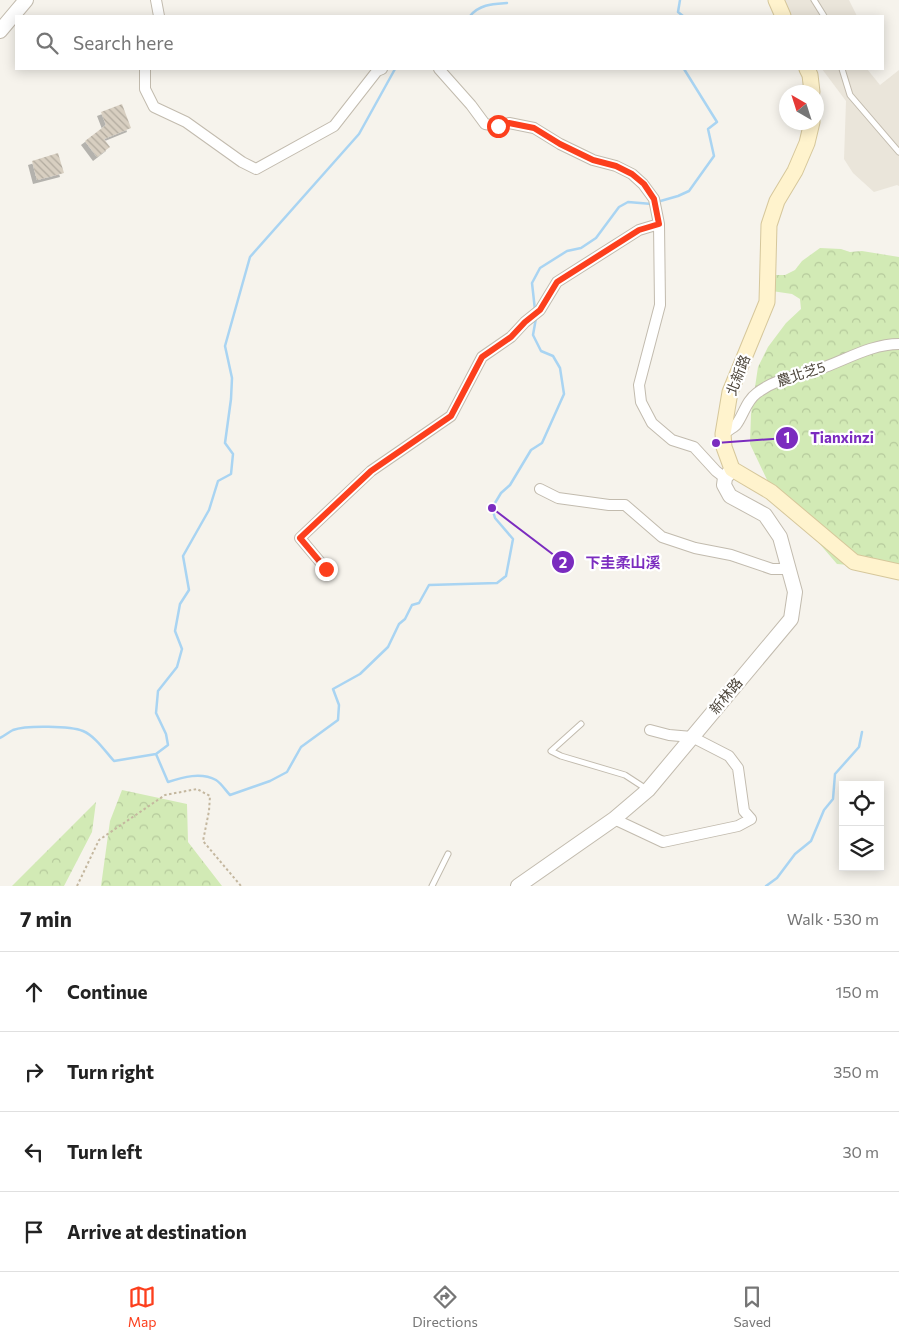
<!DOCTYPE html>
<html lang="en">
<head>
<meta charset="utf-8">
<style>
  body { margin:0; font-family:Commissioner,"Noto Sans TC",sans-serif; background:#f2f2f2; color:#222 }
  .controls { position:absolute; right:15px; bottom:15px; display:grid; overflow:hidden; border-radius:0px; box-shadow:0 2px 12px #0003 }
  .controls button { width:45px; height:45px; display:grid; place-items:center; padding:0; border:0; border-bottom:1px solid #e0e0e0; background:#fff; color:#222; font:25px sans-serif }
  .compass { position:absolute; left:779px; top:85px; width:45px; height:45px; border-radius:50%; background:#fff; box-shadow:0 2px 12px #0003; rotate:321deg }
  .stop { position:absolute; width:15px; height:15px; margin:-11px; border:4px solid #fc3f1d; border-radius:50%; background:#fff }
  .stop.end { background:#fc3f1d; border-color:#fff; box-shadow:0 1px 5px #0008 }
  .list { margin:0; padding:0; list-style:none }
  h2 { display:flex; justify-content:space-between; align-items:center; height:65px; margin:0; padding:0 20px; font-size:21px }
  h2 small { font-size:16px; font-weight:400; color:#767676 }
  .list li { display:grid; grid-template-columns:32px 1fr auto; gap:15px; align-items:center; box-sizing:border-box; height:80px; padding:0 20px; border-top:1px solid #e0e0e0 }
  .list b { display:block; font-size:19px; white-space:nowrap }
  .list em { font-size:16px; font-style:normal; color:#767676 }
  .icon { flex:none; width:28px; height:28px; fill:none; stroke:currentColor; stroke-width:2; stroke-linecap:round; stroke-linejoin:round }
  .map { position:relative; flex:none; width:899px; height:886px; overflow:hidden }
  .search { position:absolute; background:#fff; box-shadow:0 2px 12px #0003; left:15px; right:15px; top:15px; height:55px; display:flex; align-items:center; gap:12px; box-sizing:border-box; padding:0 18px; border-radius:0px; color:#767676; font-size:19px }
  .sheet { height:385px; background:#fff }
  nav { display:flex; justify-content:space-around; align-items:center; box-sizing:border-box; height:70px; border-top:1px solid #e0e0e0; background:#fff; font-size:14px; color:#767676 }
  nav a { display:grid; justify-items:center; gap:2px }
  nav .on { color:#fc3f1d }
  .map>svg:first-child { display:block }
  .residential { fill:#eae5da }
  .forest { fill:url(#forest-crowns) }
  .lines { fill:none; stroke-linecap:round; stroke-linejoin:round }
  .stream { stroke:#a9d4f2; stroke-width:2.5 }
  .building { fill:url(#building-back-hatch); filter:url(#shadow) }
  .service-casing { stroke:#c2bbae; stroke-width:7 }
  .minor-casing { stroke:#c2bbae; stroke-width:12 }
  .tertiary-casing { stroke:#c2bbae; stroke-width:16 }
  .secondary-casing { stroke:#d6c79b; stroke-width:17 }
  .path { stroke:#c4b79f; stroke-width:2; stroke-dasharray:2.5 2.5; stroke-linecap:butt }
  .service { stroke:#fff; stroke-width:5 }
  .minor { stroke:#fff; stroke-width:10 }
  .tertiary { stroke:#fff; stroke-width:14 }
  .secondary { stroke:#fff3cd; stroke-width:15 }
  .route { stroke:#fc3f1d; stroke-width:6 }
  .labels { text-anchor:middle; stroke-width:4.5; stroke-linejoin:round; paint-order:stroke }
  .street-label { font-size:14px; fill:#4b4439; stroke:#fff }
  .leader { fill:none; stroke:#7b2cbf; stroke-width:2 }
  .callout-dot { fill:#7b2cbf; stroke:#fff; stroke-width:2 }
  .mark-label { font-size:15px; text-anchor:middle; font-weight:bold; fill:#fff }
  .callout-label { font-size:15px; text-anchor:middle; font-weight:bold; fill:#7b2cbf; stroke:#fff; stroke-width:4.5; stroke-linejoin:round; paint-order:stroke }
</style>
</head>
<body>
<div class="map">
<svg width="899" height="886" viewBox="0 0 899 886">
  <defs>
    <pattern id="forest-crowns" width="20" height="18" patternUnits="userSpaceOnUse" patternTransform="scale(1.25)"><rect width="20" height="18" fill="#d2eab5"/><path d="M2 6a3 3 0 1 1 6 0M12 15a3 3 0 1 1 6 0" fill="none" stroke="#b6ca9c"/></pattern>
    <pattern id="building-back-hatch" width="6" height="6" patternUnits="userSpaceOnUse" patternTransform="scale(1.25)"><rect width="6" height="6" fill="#d8cfc1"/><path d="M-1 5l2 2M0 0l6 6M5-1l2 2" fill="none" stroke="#b1aa9e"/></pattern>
    <filter id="shadow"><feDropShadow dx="-4" dy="4" stdDeviation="0" flood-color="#0004"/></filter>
  </defs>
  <rect width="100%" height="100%" fill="#f6f3ec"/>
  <path class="residential" d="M784,0H849L857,16H791Z
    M822,69H867L880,85L899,70V186L897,185L874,192L853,173L844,159L846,101Z"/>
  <path class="forest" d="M820,248L841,249L850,252L862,251L899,257V569L837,564L770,486L750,444L751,414L758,367L768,347L786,323L801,309L800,299L792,294L765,290L760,282L765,275H785L795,270L802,261Z
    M122,790L187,804L188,842L222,886H101L110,821Z
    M96,802L92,832L64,886H12Z"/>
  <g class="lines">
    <path class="stream" d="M680,0L678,12L683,16
      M470,16C480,4 493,4 507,3
      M657,202L678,196L689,191L714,156L708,129L717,122L684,69
      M535,310L532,283L540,268L567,251L581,248L596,238L619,207L628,202L652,204
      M0,738C4,736 9,732 13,730C26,725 71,726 83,731C95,736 105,751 114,761L156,754L168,782C183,777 201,772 216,780C221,783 226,791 230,795L270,781L287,772L301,747L338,720L339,705L333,689L360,674L388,647L399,624L405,619L412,605L419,603L429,585L497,583L506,576L513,539L495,518L492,508L501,493L510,485L531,450L542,443L564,394L560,368L553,356L541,351L533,335L536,318
      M156,754L168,745L166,734L156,713L158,691L177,667L182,649L175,631L180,604L189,590L183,556L209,510L218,481L231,474L233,454L225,443L231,399L232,378L225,346L250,257L359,134L395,69
      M766,886L777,878L795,854L811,841L824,810L833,799L835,774L859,747L862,732"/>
  </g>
  <path class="building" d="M122,104L131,128L104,139L110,147L97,157L85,141L106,125L101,112Z
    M58,153L64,173L37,180L32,161Z"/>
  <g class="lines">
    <g class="service-casing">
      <path id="service" d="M814,0L824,16
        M842,69L850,95L899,152
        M581,724L551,751L561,756L625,775L648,790
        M432,886L448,854"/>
    </g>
    <g class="minor-casing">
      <path id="minor" d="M156,0L159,16
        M145,69V89L154,107L186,122L242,162L256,169L334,126L377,71L382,69
        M439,69L471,105L485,124L498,126L509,123L534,128L560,144L593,160L616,166L632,174L643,184L654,199L659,224L660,305L639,385L641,402L652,423L672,440L694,447L716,471L725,478
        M723,434C727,431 733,428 736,425C744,414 746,401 757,393C781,375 800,377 825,367C849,358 873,344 899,344
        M540,489L558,498L609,505H625L662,537L695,548L731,555L772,569H789
        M326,569L300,538L371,471L451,416L482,357L511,337L525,322L540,310L557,282L639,230L659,224
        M614,819L663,842L738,826L751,819L744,811L738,768L729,756L692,737L669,735L650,730"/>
    </g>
    <g class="tertiary-casing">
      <path id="tertiary" d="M0,31L26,0
        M518,886L614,819L648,790L791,619L795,592L780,537L765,515L730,496L724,485L725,478L732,469"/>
    </g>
    <g class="secondary-casing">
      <path id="secondary" d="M776,0L783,16
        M807,69L810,75L812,92
        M812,122L807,143L795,171L777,201L769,225L767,302L730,392L723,434L724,447L732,469L771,492L854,562L899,572"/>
    </g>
    <path class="path" d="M77,886L99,840L165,795L197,789L210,796L209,811L203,841L241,886"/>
    <use href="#service" class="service"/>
    <use href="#minor" class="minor"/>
    <use href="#tertiary" class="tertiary"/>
    <use href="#secondary" class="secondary"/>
  </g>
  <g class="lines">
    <path class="route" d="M326,569L300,538L371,471L451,416L482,357L511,337L525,322L540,310L557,282L639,230L659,224L654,199L644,184L632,174L616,166L593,160L560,144L534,128L509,123L498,126"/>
  </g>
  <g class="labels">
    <g class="street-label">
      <text transform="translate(801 374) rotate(-18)" y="5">農北芝5</text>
      <text transform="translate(738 375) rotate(-69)" y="5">北新路</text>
      <text transform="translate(726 696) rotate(-50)" y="5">新林路</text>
    </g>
  </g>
  <path class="leader" d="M716 443L787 438M492 508L563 562"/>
  <g class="callout-dot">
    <circle cx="716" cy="443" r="5"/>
    <circle cx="492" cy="508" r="5"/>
    <circle cx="787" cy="438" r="12"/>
    <circle cx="563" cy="562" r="12"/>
  </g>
  <g class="mark-label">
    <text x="787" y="443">1</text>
    <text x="563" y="568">2</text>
  </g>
  <g class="callout-label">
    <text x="842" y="443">Tianxinzi</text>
    <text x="623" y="568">下圭柔山溪</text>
  </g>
</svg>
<div class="controls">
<button><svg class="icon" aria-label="locate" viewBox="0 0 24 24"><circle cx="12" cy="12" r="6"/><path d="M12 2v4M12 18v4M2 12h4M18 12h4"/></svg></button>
<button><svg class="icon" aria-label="layers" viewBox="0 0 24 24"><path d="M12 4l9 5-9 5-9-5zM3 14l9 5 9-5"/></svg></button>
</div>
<svg class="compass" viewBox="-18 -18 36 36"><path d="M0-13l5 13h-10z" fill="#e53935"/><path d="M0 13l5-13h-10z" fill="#767676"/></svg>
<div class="stop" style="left:498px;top:126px"></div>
<div class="stop end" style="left:326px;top:569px"></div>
<div class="search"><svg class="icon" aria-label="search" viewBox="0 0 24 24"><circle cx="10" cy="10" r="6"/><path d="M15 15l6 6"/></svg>Search here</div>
</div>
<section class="sheet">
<h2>7 min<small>Walk · 530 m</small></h2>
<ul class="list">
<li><svg class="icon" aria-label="ahead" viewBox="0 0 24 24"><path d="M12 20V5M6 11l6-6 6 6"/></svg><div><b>Continue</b></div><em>150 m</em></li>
<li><svg class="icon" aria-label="right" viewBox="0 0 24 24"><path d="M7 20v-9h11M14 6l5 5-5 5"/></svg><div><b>Turn right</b></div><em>350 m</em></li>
<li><svg class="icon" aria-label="left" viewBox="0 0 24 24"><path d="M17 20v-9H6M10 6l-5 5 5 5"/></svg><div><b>Turn left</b></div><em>30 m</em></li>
<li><svg class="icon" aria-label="arrive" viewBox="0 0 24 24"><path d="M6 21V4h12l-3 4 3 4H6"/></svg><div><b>Arrive at destination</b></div></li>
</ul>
</section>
<nav>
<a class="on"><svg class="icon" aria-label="map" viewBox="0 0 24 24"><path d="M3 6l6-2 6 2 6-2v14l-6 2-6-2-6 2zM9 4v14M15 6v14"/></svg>Map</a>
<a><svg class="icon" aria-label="directions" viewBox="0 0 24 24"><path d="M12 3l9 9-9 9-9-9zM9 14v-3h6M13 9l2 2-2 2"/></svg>Directions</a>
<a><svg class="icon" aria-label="saved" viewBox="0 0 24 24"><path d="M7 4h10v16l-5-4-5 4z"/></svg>Saved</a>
</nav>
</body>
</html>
